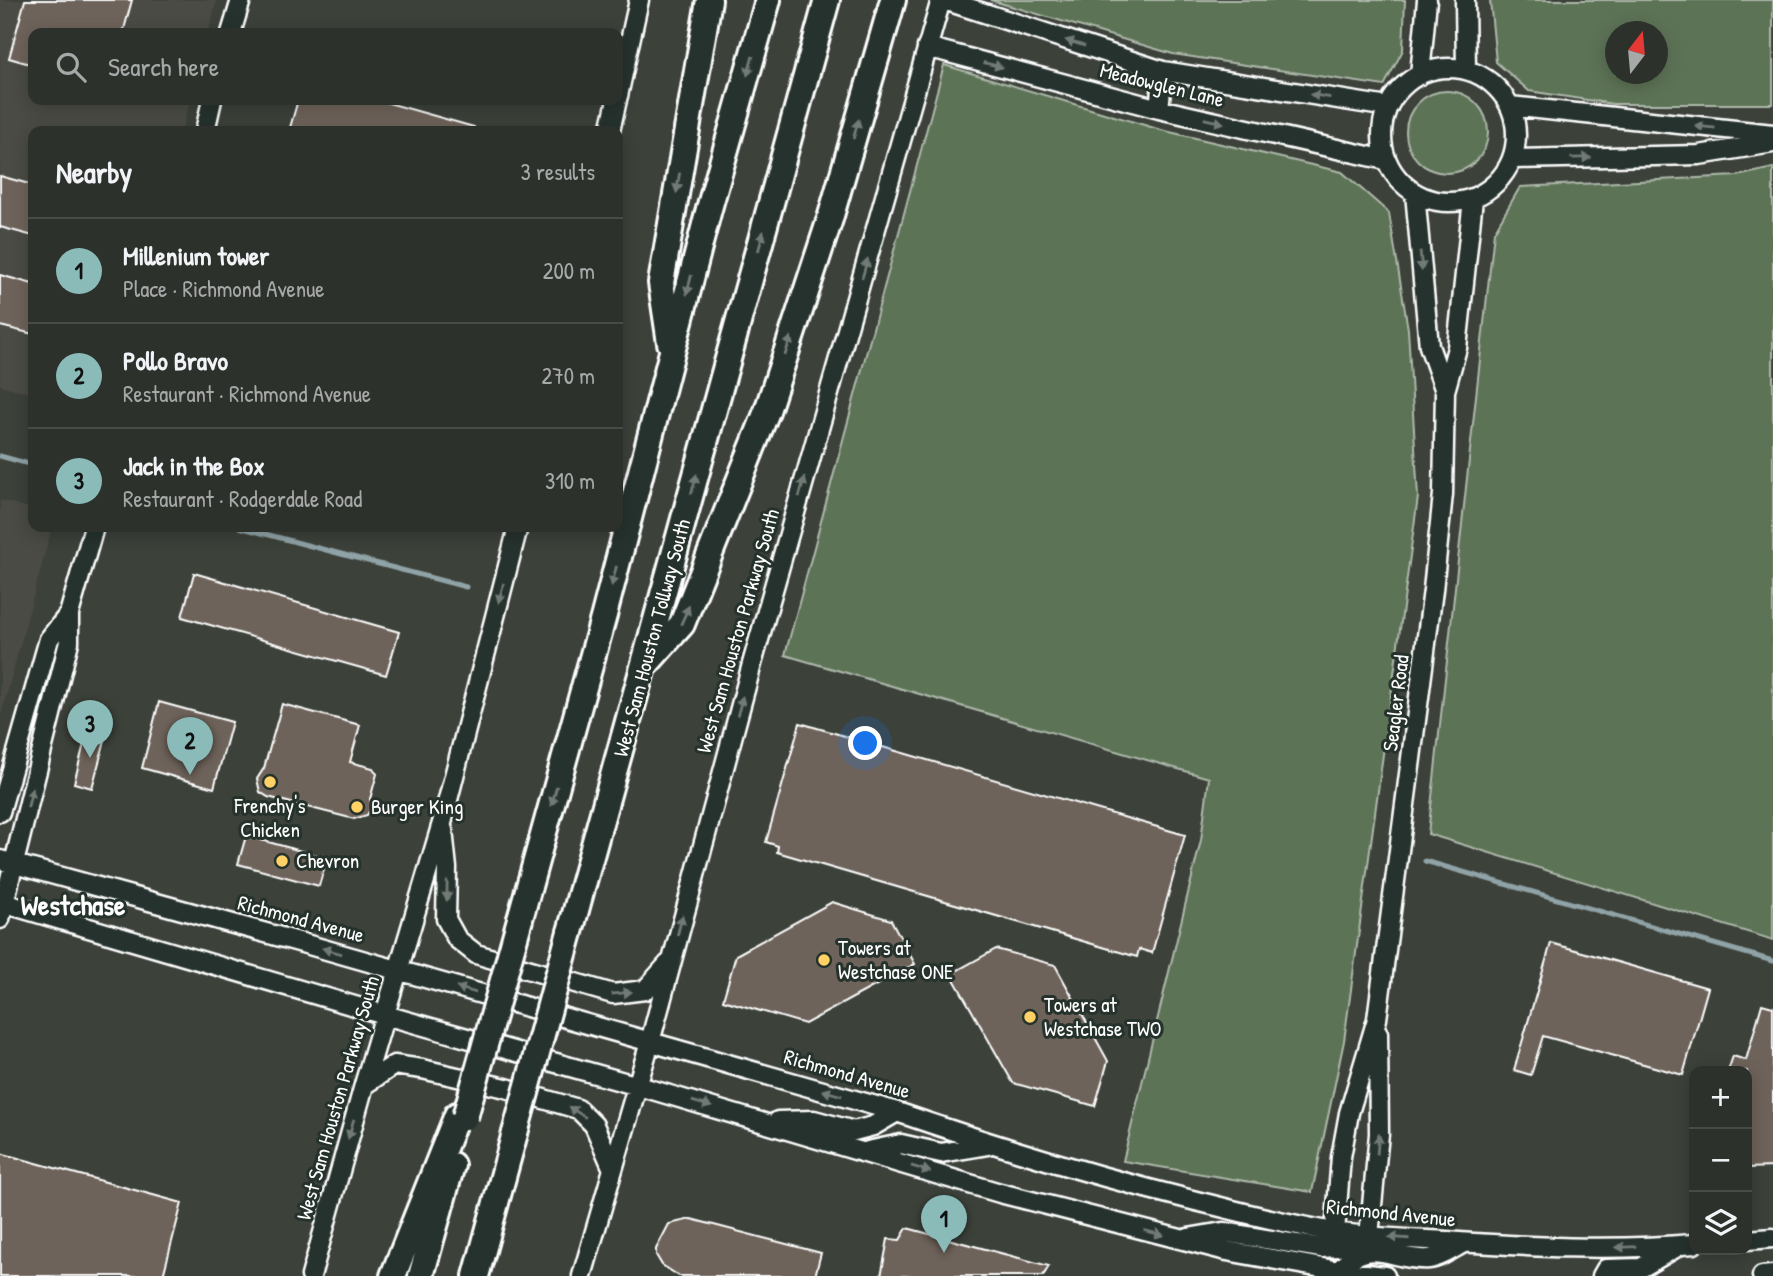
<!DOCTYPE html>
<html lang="en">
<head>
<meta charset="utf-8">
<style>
  body { margin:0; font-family:"Patrick Hand",sans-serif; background:#393d38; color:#f1f3f6 }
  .controls { position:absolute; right:21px; bottom:21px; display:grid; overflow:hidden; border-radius:14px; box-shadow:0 4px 18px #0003 }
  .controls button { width:63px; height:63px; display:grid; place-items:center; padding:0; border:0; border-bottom:2px solid #484c48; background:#2d312c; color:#f1f3f6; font:35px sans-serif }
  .compass { position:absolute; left:1605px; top:21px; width:63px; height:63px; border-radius:50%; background:#2d312c; box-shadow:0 4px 18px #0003; rotate:16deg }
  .you { position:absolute; left:866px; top:744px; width:24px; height:24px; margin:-18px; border:5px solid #fff; border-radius:50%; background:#1a73e8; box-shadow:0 0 0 10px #1a73e833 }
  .badge { display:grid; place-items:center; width:46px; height:46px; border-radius:50%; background:#8bbbb9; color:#111; font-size:23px; font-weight:700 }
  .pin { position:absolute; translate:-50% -58px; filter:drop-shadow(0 2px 4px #0008) }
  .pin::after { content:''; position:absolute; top:37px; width:24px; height:21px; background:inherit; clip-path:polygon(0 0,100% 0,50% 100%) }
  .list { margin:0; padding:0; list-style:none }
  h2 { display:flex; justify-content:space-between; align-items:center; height:91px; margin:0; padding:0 28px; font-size:30px }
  h2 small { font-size:23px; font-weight:400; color:#a7a9a9 }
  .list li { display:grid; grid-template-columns:46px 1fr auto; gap:21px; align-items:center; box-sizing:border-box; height:105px; padding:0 28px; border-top:2px solid #484c48 }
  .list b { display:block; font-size:26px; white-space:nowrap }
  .list p { margin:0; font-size:23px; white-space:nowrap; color:#a7a9a9 }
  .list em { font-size:23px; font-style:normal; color:#a7a9a9 }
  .icon { flex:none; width:38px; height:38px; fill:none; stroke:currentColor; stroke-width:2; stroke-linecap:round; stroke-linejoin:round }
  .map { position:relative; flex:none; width:1773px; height:1276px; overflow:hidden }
  .search { position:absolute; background:#2d312c; box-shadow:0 4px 18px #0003; left:28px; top:28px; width:595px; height:77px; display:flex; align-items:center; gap:18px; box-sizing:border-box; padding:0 24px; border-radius:14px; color:#a7a9a9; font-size:26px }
  .panel { position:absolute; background:#2d312c; box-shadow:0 4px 18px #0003; left:28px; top:126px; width:595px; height:406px; border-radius:14px }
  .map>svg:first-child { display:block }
  .built { fill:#4b4b44 }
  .green { fill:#5d7357; stroke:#aeb9ab; stroke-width:2; fill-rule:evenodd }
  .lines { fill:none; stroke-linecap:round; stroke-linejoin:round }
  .stream { stroke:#90a3a7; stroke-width:5 }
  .building { fill:#6e635a; stroke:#fff; stroke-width:2 }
  .secondary-casing { stroke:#fff; stroke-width:23 }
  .highway-casing { stroke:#fff; stroke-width:30 }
  .secondary { stroke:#26332d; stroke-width:18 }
  .highway { stroke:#26332d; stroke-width:24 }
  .highway-bridge-casing { stroke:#fff; stroke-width:30; stroke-linecap:butt }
  .highway-bridge { stroke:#26332d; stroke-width:24 }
  .oneway { fill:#727a76 }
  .poi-dot { fill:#ffd166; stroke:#26332d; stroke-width:2.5 }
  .labels { text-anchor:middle; stroke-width:6; stroke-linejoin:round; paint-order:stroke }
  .street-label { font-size:21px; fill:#fff; stroke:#26332d }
  .poi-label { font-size:21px; fill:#fff; stroke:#26332d; text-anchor:start }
  .district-label { font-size:28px; font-weight:bold; fill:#fff; stroke:#26332d }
</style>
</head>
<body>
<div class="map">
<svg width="1773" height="1276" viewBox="0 0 1773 1276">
  <rect width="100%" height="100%" fill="#3c413a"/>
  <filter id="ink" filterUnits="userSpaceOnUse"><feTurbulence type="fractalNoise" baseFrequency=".0143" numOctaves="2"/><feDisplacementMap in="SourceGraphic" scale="14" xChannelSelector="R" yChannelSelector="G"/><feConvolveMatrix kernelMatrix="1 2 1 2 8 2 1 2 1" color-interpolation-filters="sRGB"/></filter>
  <g filter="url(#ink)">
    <path class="built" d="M0,0H217L208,33H33V100H190L182,131H33V394L0,385Z
      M0,500L33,509V527H52L0,719Z"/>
    <path class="green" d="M990,0H1405L1403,50L1384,86L1173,54Z
      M1490,0H1773V104H1613L1529,91L1496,62ZM1616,32H1658V74H1616Z
      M944,65L1161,130L1342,172L1389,213L1408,329L1418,497L1344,1041L1312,1192L1123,1161L1201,840L1209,778L785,655Z
      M1406 132a41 41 0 1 1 82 0a41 41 0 1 1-82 0Z
      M1773,168V940L1428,834L1494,232L1520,187L1737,176Z"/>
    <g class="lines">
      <path class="stream" d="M0,456L33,465
        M239,527L466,587
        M1425,861L1773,961"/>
    </g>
    <path class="building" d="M25,0H132L123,33H33V65L9,58Z
      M298,100H378L474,127V131H316L304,128L303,131H289Z
      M0,176L33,185V236L0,227Z
      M0,275L33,284V334L0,326Z
      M194,573L399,632L386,675L182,617Z
      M159,702L232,722L214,788L142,768Z
      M282,704L360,725L350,762L373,768L377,774L370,799L372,807L367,815L354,819L268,797L260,792L257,779L264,768Z
      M800,723L1185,835L1152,953L1139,949L1137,957L777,852L778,846L766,842Z
      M88,728L107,733L92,788L74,783Z
      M246,836L327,858L319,886L238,864Z
      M832,902L891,920L915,964L805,1024L723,1000L736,955Z
      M1551,943L1708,988L1683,1075L1543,1036L1531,1075L1514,1070Z
      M996,949L1055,965L1108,1061L1095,1106L1013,1083L951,974Z
      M1762,1004L1773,1007V1167L1747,1168V1071H1728L1733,1056L1746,1060Z
      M0,1153L182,1203L163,1276H0Z
      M691,1219L821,1253L815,1276H679L662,1265L656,1255V1249L669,1224Z
      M907,1228L1049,1266L1043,1276H881L888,1239L900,1240Z"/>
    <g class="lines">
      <g class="secondary-casing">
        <path id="secondary" d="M944,0L1163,71L1388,107
          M1465,0L1466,70
          M231,33L241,0
          M927,47L1159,109L1386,160
          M1382 135a67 67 0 1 1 134 0a67 67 0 1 1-134 0Z
          M1420,75L1427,0
          M618,96L639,0
          M1510,106L1773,134
          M1159,109L1163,71
          M205,131L212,100
          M610,131L617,100
          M1513,159L1699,155L1773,143
          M1415,193L1429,346L1445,391
          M0,812L49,639L69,614
          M443,830L447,868L446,919L457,939L476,954L613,994L645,990L668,964
          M0,860L295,941L897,1112C996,1146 1095,1176 1196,1201C1242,1212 1289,1225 1335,1232C1372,1238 1409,1239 1446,1241C1528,1247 1612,1251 1694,1244
          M0,902L385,1015L656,1091L1000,1193L1227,1251L1339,1271L1385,1276
          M0,919L69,642V614L94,527
          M364,1085L394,1065L422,1069L506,1088L578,1109L594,1125L612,1167
          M778,1121L814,1120L854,1131L873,1126L897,1112
          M868,1151L901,1144L941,1153L988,1145
          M1335,1232L1341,1157L1349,1113L1377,1019L1433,590L1443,494L1445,391L1457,348L1473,199
          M1188,1238L1223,1232L1321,1248L1338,1247L1369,1236L1379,1134L1378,1033
          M1747,1240L1773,1238
          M1339,1271C1370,1233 1391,1262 1429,1259C1440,1258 1454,1248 1464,1243
          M311,1276L364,1085L442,823L518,527
          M582,1276L650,1042L752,664L941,0
          M1602,1276L1606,1269L1641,1268L1677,1247
          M1762,1276L1773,1275"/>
      </g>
      <g class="highway-casing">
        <path id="highway" d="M670,343L661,283L709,0
          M648,662L682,624L767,411L830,219L893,0
          M520,919L604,615L709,209L768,0
          M570,932L827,0
          M393,1276L457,1115
          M421,1276L452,1165
          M476,1276L515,1133"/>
      </g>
      <use href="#secondary" class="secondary"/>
      <use href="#highway" class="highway"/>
      <g class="highway-bridge-casing">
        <path id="highway-bridge" d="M465,1117L520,919
          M515,1133L570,932"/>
      </g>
      <use href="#highway-bridge" class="highway-bridge"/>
    </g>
    <defs><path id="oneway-solid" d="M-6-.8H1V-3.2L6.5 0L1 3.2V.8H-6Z" transform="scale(1.75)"/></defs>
    <g class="oneway">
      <use href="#oneway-solid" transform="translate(1075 43) rotate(-162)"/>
      <use href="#oneway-solid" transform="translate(993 65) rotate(15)"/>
      <use href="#oneway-solid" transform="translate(750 66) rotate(106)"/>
      <use href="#oneway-solid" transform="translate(1320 96) rotate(-171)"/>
      <use href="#oneway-solid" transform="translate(1214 121) rotate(13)"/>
      <use href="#oneway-solid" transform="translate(1705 127) rotate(-174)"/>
      <use href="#oneway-solid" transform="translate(856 129) rotate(-74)"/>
      <use href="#oneway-solid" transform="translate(1581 158) rotate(-1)"/>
      <use href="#oneway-solid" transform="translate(678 183) rotate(99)"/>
      <use href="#oneway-solid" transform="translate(761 241) rotate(-75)"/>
      <use href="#oneway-solid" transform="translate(1421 261) rotate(85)"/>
      <use href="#oneway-solid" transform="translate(865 268) rotate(-74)"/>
      <use href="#oneway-solid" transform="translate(689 285) rotate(104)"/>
      <use href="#oneway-solid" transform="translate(788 346) rotate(-72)"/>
      <use href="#oneway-solid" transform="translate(694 484) rotate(-75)"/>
      <use href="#oneway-solid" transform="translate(802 487) rotate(-74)"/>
      <use href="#oneway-solid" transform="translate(614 576) rotate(104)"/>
      <use href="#oneway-solid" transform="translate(501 593) rotate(105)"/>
      <use href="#oneway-solid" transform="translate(685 615) rotate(-66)"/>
      <use href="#oneway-solid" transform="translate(740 706) rotate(-75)"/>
      <use href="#oneway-solid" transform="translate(554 796) rotate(106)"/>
      <use href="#oneway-solid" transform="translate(30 798) rotate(-76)"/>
      <use href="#oneway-solid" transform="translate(447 891) rotate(91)"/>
      <use href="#oneway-solid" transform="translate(680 925) rotate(-75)"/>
      <use href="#oneway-solid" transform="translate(332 951) rotate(-164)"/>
      <use href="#oneway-solid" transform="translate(466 990) rotate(-164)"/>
      <use href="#oneway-solid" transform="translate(622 993) rotate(-6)"/>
      <use href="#oneway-solid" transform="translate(832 1093) rotate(-164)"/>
      <use href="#oneway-solid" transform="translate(702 1104) rotate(16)"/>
      <use href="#oneway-solid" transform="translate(577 1112) rotate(-148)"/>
      <use href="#oneway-solid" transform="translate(351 1129) rotate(106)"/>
      <use href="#oneway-solid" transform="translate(1378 1144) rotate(-85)"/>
      <use href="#oneway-solid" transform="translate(921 1169) rotate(17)"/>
      <use href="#oneway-solid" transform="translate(1154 1233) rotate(14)"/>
      <use href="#oneway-solid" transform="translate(1399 1238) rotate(-176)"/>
      <use href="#oneway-solid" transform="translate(1626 1247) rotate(178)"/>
    </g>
  </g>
  <g class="poi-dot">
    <circle cx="270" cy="782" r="7"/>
    <circle cx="357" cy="807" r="7"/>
    <circle cx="282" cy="861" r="7"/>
    <circle cx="824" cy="960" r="7"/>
    <circle cx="1030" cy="1017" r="7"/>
  </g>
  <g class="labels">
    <g class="street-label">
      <text transform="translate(1162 85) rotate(14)" y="7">Meadowglen Lane</text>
      <text transform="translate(738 631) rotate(-74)" y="7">West Sam Houston Parkway South</text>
      <text transform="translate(652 638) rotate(-75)" y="7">West Sam Houston Tollway South</text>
      <text transform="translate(1396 703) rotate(-83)" y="7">Seagler Road</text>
      <text transform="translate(301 919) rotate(15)" y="7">Richmond Avenue</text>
      <text transform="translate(847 1074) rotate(16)" y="7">Richmond Avenue</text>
      <text transform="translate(338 1098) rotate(-74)" y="7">West Sam Houston Parkway South</text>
      <text transform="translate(1391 1213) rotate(6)" y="7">Richmond Avenue</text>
    </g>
    <g class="poi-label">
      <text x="270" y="813" text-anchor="middle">Frenchy's<tspan x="270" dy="24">Chicken</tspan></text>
      <text x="371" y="814">Burger King</text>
      <text x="296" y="868">Chevron</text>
      <text x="838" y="955">Towers at<tspan x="838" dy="24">Westchase ONE</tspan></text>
      <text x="1044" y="1012">Towers at<tspan x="1044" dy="24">Westchase TWO</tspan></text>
    </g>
    <g class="district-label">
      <text x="73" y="915">Westchase</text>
    </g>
  </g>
</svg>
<div class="controls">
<button>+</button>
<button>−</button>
<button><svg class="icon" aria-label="layers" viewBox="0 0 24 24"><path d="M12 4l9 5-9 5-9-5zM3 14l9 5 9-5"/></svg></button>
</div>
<svg class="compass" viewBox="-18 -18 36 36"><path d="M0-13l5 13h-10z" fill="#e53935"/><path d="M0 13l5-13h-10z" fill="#a7a9a9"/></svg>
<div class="you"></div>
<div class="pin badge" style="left:944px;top:1253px">1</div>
<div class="pin badge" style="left:190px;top:775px">2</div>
<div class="pin badge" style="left:90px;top:758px">3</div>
<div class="search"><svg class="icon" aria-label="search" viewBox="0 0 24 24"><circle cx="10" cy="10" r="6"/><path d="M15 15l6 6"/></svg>Search here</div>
<section class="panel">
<h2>Nearby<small>3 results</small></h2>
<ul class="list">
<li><span class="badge">1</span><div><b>Millenium tower</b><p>Place · Richmond Avenue</p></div><em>200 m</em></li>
<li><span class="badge">2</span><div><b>Pollo Bravo</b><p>Restaurant · Richmond Avenue</p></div><em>270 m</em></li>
<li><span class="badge">3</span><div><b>Jack in the Box</b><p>Restaurant · Rodgerdale Road</p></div><em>310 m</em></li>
</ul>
</section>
</div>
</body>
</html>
